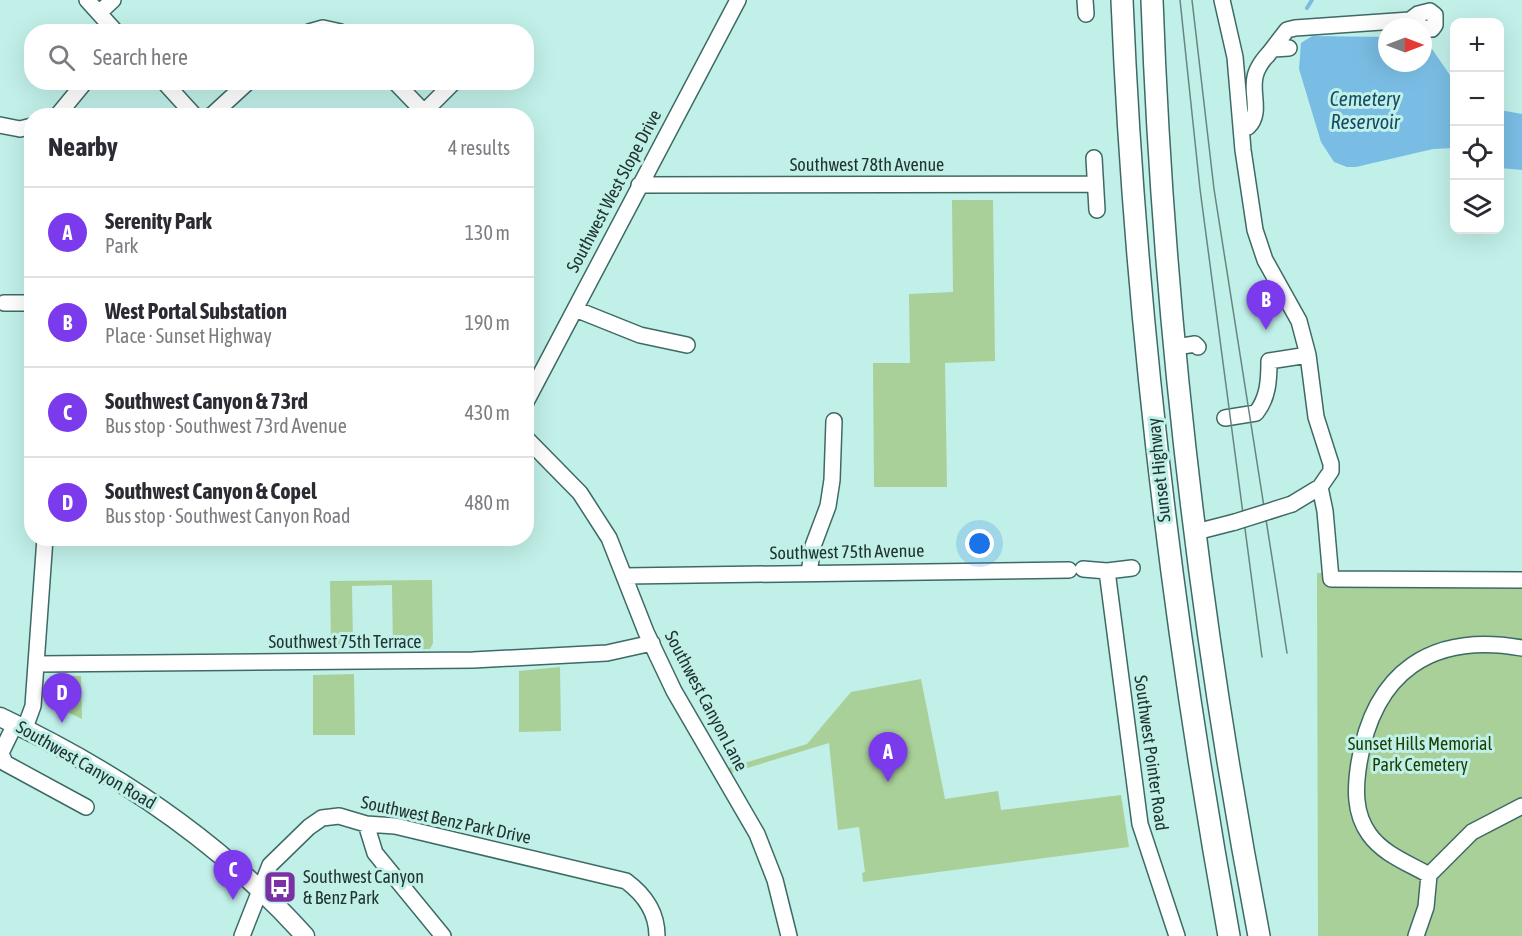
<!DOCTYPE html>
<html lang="en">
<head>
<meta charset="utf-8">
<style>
  body { margin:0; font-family:"Asap Condensed",sans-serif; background:#f2f2f3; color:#2b2b33 }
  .controls { position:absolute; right:18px; top:18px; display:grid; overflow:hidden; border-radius:12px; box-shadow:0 6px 24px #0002 }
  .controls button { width:54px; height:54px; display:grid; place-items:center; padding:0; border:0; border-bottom:2px solid #e1e1e2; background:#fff; color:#2b2b33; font:30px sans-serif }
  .compass { position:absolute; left:1378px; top:18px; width:54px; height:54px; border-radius:50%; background:#fff; box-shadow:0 6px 24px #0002; rotate:90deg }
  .you { position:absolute; left:980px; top:544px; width:21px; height:21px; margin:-15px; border:4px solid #fff; border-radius:50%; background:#1a73e8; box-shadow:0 0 0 9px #1a73e833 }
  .badge { display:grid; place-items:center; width:39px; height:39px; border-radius:50%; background:#7c3aed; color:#fff; font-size:20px; font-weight:700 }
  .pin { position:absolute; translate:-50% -50px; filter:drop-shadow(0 2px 3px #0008) }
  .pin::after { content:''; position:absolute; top:32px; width:21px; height:18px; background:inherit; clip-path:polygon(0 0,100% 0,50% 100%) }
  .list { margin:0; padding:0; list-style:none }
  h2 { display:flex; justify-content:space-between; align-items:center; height:78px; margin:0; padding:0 24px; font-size:26px }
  h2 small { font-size:20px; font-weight:400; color:#7c7c81 }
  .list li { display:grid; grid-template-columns:39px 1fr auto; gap:18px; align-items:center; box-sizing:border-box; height:90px; padding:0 24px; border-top:2px solid #e1e1e2 }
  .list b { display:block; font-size:22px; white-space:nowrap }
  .list p { margin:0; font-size:20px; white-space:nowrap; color:#7c7c81 }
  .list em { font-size:20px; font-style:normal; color:#7c7c81 }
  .icon { flex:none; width:33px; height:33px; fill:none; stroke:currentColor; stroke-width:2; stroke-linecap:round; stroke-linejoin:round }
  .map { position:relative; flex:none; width:1522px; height:936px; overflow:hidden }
  .search { position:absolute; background:#fff; box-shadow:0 6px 24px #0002; left:24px; top:24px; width:510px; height:66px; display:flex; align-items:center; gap:15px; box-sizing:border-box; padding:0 21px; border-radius:24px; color:#7c7c81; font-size:22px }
  .panel { position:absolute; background:#fff; box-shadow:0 6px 24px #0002; left:24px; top:108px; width:510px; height:438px; border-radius:24px }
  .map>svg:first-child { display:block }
  .green { fill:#a9d099 }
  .water { fill:#7abde4 }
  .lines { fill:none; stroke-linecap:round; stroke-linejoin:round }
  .stream { stroke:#7abde4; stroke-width:4 }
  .minor-casing { stroke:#3e6a65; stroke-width:18 }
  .major-casing { stroke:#3e6a65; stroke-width:21 }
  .highway-casing { stroke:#3e6a65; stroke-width:24 }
  .minor { stroke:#fff; stroke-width:15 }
  .major { stroke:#fff; stroke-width:18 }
  .highway { stroke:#fff; stroke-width:21 }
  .tram { stroke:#678682; stroke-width:1.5 }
  .minor-bridge-casing { stroke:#3e6a65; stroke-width:18; stroke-linecap:butt }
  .minor-bridge { stroke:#fff; stroke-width:15 }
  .labels { text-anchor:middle; stroke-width:6; stroke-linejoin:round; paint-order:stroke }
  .street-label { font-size:18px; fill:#213432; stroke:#c1f0e9 }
  .park-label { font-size:18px; fill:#1c4004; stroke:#c1f0e9 }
  .poi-label { font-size:18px; fill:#213432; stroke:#c1f0e9; text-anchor:start }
  .water-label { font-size:20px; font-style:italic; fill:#154a64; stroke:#c1f0e9 }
</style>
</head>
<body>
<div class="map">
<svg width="1522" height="936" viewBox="0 0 1522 936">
  <rect width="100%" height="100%" fill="#c1f0e9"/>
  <path class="green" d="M952,200H993L995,361L945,363L947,487H874L873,363H910L909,294L953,292Z
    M1522,572V936H1318L1317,573Z
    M432,580L433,643L430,649H393L392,585L352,586L353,646H331L330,581Z
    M560,667L561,731L519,732V671Z
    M354,674L355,735H313V675Z
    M57,676H81L82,719L55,706L49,700V682Z
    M921,679L945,799L998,791L1001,810L1121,795L1129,847L863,882L862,873L865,872L859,827L838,830L829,743L731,773L728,768L807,744L851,692Z"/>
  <path class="water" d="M1312,36L1387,37V63H1423V44L1430,46L1454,81V148L1433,149L1356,167H1347L1334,162L1321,142L1299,69L1301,43Z
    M1500,110L1522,114V170L1500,168Z"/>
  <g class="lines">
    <path class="stream" d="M1307,8L1312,0"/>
    <g class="minor-casing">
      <path id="minor" d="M87,0L116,32
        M1085,0L1086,14
        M1222,0L1235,57L1243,150L1255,230L1265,260L1299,321L1308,355L1316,417L1331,464V471L1320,487L1292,504
        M99,13L113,0
        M1410,20L1418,14L1430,11L1435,15V25L1432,29L1423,28
        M309,32L323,28L341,32
        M1267,56L1287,30L1295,28L1410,20L1422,27
        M164,82L195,116
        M395,82L424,112L454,82
        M57,116L85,82
        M211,116L248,82
        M0,125L20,129L32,126
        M1243,127H1248C1262,113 1251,94 1255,77C1257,66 1266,56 1273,49L1289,48
        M1094,158L1097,210
        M639,185L1095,184
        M4,303H32
        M575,309L640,335L687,345
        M1176,347L1195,344L1198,347
        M526,402L738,0
        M1225,418L1256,413C1268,398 1269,381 1269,361L1308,355
        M526,438L580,493L609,538L646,632L674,691L757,834L775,880L789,936
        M1320,487L1325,511L1331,579L1522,580
        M1196,532L1235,522
        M1083,569L1107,571L1132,568
        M1107,571L1140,824L1177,936
        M809,573L813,546L828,506L832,480L834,421
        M625,576L1069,570
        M37,664L473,660L607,653L652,643
        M15,724L1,753L5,763L86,807
        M25,728L33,706L45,538
        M366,824L375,853L443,936
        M1429,875C1408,863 1383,854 1369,834C1354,813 1355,788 1359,763C1374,672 1431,632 1522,648
        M242,936L270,865L309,827L322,818L339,816L366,824L395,826L626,881C645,895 657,912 657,936
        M1416,936L1426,907L1429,875L1472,832L1522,806"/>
    </g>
    <g class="major-casing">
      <path id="major" d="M0,717C115,771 220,841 305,936"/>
    </g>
    <g class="highway-casing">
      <path id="highway" d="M1122,0C1135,314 1173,627 1229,936
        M1152,0C1163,313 1200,628 1259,936"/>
    </g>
    <use href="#minor" class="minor"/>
    <use href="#major" class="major"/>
    <use href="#highway" class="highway"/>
    <path class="tram" d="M1180,0L1200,189L1262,657
      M1192,0L1214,189L1287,653"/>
    <g class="minor-bridge-casing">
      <path id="minor-bridge" d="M1235,522L1292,504"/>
    </g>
    <use href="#minor-bridge" class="minor-bridge"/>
  </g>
  <defs>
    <g id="bus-square" transform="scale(1.725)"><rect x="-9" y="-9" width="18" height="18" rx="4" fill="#7931a4" stroke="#c1f0e9"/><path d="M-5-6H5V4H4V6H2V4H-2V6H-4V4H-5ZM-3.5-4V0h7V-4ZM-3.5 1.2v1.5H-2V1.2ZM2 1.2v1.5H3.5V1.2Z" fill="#fff"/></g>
  </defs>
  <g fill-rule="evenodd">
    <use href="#bus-square" x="280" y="887"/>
  </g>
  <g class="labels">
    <g class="street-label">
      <text x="867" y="171">Southwest 78th Avenue</text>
      <text transform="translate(614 191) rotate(-62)" y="6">Southwest West Slope Drive</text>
      <text transform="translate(1159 470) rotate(-96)" y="6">Sunset Highway</text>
      <text transform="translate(847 552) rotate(-1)" y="6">Southwest 75th Avenue</text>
      <text x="345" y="648">Southwest 75th Terrace</text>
      <text transform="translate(706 701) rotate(62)" y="6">Southwest Canyon Lane</text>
      <text transform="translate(1151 753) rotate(82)" y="6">Southwest Pointer Road</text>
      <text transform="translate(86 765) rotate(30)" y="6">Southwest Canyon Road</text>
      <text transform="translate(446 820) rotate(12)" y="6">Southwest Benz Park Drive</text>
    </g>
    <g class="park-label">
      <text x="1420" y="750">Sunset Hills Memorial<tspan x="1420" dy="21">Park Cemetery</tspan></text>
    </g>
    <g class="poi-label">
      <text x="303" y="883">Southwest Canyon<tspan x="303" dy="21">&amp; Benz Park</tspan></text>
    </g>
    <g class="water-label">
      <text x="1365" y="106">Cemetery<tspan x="1365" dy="23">Reservoir</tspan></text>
    </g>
  </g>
</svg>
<div class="controls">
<button>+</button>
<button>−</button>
<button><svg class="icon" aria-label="locate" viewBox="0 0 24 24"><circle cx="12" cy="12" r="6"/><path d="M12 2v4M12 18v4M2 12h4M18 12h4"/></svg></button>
<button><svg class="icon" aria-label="layers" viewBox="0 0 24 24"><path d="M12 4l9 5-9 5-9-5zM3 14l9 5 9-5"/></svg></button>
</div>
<svg class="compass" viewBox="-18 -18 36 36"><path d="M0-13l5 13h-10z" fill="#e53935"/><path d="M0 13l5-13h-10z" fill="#7c7c81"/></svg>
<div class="you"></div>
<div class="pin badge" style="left:888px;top:782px">A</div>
<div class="pin badge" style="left:1266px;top:330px">B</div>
<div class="pin badge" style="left:233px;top:900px">C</div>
<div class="pin badge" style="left:62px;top:723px">D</div>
<div class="search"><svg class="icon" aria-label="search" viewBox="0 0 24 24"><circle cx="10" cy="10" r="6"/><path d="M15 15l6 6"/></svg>Search here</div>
<section class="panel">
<h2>Nearby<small>4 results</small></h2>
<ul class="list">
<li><span class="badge">A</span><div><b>Serenity Park</b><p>Park</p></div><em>130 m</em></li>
<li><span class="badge">B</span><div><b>West Portal Substation</b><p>Place · Sunset Highway</p></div><em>190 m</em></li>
<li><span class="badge">C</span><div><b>Southwest Canyon &amp; 73rd</b><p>Bus stop · Southwest 73rd Avenue</p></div><em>430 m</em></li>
<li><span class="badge">D</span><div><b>Southwest Canyon &amp; Copel</b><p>Bus stop · Southwest Canyon Road</p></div><em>480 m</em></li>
</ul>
</section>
</div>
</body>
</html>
